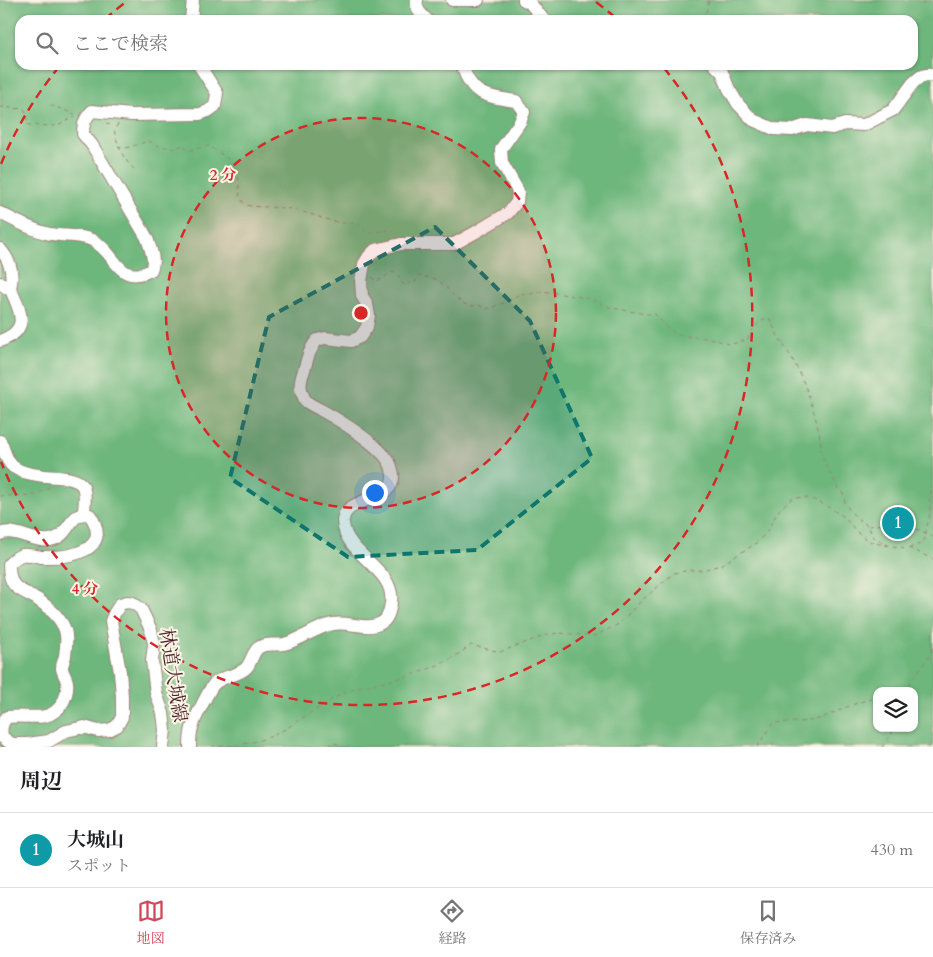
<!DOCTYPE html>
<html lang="ja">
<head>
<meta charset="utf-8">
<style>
  body { margin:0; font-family:Cardo,"Noto Serif JP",serif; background:#f6f6f6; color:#202124 }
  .controls { position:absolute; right:15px; bottom:15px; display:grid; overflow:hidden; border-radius:10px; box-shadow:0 1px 4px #0004 }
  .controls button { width:45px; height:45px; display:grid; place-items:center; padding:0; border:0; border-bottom:1px solid #e0e0e0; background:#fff; color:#202124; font:25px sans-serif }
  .you { position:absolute; left:374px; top:492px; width:18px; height:18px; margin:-12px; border:4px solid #fff; border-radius:50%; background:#1a73e8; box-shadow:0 0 0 8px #1a73e833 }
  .badge { display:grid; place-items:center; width:32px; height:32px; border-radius:50%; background:#d1495b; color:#fff; font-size:16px; font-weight:700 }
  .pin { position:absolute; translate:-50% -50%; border:2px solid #fff; box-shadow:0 1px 5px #0006 }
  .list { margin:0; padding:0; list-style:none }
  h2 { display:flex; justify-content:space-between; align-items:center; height:65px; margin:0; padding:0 20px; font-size:21px }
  h2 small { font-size:16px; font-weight:400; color:#757577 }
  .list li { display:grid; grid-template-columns:32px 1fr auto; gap:15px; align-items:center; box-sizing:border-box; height:75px; padding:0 20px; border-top:1px solid #e0e0e0 }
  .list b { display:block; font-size:19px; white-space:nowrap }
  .list p { margin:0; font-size:16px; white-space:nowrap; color:#757577 }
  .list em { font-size:16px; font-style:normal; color:#757577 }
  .icon { flex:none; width:28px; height:28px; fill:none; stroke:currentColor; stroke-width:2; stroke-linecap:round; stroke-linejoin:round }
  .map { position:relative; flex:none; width:933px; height:747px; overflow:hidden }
  .search { position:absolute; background:#fff; box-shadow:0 1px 4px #0004; left:15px; right:15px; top:15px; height:55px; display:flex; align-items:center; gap:12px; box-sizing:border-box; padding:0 18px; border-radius:15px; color:#757577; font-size:19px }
  .sheet { height:140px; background:#fff }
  nav { display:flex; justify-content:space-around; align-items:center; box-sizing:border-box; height:70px; border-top:1px solid #e0e0e0; background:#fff; font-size:14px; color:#757577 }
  nav a { display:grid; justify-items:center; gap:2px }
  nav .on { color:#d1495b }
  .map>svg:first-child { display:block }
  .forest { fill:#6db67b; stroke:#5c6a53; fill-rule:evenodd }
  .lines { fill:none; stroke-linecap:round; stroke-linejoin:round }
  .minor-casing { stroke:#9e827a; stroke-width:14 }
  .path { stroke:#9e827a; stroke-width:1; stroke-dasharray:4 4; stroke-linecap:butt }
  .minor { stroke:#fff; stroke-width:12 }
  .marked { fill:#0f766e; fill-opacity:0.2; stroke:#0f766e; stroke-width:4; stroke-dasharray:10 6; stroke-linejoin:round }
  .ring { fill:none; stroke:#d62828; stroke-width:2.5; stroke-dasharray:9 6 }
  .labels { text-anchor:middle; stroke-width:4; stroke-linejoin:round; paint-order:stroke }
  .street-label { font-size:19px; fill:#4a1f2b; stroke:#fcf5e5 }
  .centre { fill:#d62828; stroke:#fcf5e5; stroke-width:2.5 }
  .ring-label { font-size:15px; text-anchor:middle; font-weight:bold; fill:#d62828; stroke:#fcf5e5; stroke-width:4; stroke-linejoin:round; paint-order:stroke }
</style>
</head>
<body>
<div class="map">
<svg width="933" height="747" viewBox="0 0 933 747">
  <rect width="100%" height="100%" fill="#fcf5e5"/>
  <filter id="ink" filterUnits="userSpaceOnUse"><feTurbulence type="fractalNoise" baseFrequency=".02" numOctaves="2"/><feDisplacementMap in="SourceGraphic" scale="10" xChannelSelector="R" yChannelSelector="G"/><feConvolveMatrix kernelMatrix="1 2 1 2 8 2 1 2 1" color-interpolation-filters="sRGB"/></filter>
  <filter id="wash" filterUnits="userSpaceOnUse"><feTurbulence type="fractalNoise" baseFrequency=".0096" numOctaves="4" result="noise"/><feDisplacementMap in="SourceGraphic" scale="20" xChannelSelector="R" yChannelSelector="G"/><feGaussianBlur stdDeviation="1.12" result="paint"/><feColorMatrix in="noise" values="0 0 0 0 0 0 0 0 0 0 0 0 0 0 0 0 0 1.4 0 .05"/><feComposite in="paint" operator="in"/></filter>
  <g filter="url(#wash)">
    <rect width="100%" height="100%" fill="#f2e6c9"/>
    <path class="forest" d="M0,0H933V747H0ZM20,20H913V65H20ZM877,691H914V728H877Z"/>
  </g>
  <g filter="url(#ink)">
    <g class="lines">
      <g class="minor-casing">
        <path id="minor" d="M417,0C415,9 421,14 427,20
          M452,0H478
          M524,0L530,3L544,20
          M191,20L193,0
          M715,65L722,72L729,89L738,104L753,120L774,129L792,130L807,125L832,128L845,124L864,125L893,110L913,83L920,77L926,75H933
          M0,213C14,220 30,229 46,233C61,237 78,234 92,240C117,252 117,287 151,270C156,260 150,248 147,238L92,145L83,134C83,124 85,118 92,111L131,115L200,114L208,111L215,106L217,93L199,65
          M0,249C10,260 14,273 10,288H7L0,283
          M0,341C32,329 20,311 10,288
          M0,441C5,450 6,463 15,468C21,472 31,474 38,475C49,478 82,474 84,490C86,497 84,506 84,513
          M0,534C16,527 35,545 54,539C71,534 69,510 90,515C114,551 69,558 42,557C36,556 28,554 22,555C17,556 13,560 9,564C9,590 19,588 37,599C47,606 61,618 65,630C67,636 66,649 65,656C64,660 62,664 62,668C62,672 66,677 67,682C68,690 66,697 62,704C49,724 27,714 7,717C1,724 1,729 2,737L12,744H27L49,741L66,731L84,727L98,731L109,730L117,726L122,717V696L120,672L111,621L115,612L120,604L127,602L133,603L141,609L151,630L154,644L152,661L156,693L163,713L165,730L163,747
          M190,747C190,740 190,732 193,725C195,718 210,688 214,684C223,675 238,677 247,667C251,662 253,652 258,648C266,642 276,646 284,644C301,640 316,627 333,624C349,621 367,631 381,623C388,620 390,610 391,603C396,568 345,556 343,522C342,493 405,506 391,466C384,447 339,420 321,410C316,407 308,404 305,400C304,397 301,392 301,389C299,382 303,374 305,367C308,356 310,349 317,340L325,338L351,341L360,337L367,327L369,315L367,304L362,296L361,281L364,264L369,256L375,250L401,244H454L476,232L508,213L517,202L518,191L502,163L501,149L520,122L524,112L516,101C486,96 472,97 462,65"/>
      </g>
      <path class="path" d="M704,20L709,0
        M50,105L75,114
        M0,107L24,109C28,115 26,119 28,125L58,126L75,116
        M106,123L113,126
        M118,124L114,130C119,149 122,158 137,172
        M118,146L126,148L149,141L156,145L175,149L184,144L187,151L208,146C224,155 238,163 239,183C240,196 237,193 245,205C260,208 276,206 291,209C314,213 334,226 358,223L367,233L393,230L389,236
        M372,277L375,281L383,279C388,274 390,271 397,273L402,283L406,286L410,282H416V277L420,275C425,278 430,277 435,279C451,287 459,311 479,305L485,309L491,308L499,304L508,302L519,294H531L542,291L587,298L612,308L646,314H655L666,327L678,335L714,339L728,344L736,343L742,341H747C749,333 759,319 769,318L780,340L785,343L784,346C801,371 811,398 818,428C821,438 820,448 823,458C826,469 835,479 838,489L843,493C844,508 856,519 869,526L872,536L890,546L909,548L933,559
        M0,496L35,495L50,487
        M869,526C878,525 890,522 899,523C906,524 927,533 933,537
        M909,548L920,544L924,541L930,513L929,496L933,487
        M904,691L930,655L933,646
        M212,747C232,746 253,744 272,736C299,723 322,702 351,690C360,686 371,685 380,683C413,675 444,667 471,645L500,652L546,635L558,633L594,636L619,624L640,602L674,573L691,570H702L721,565L755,544L765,534L779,510L791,499L803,497L818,501L843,516L858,533L871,542L888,546
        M329,747L331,743L339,744L340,747
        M757,747L773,723C789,721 806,724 821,718C840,711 856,701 877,698
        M882,747L891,735L894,728"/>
      <use href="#minor" class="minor"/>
    </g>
  </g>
  <path class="marked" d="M435,227L530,321L592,458L477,550L348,557L230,478L269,317Z"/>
  <circle cx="361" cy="313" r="195" fill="#d62828" fill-opacity=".12"/>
  <g class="ring">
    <circle cx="361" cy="313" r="195"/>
    <path d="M1 164A390 390 0 0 1 58 68M105 19A390 390 0 0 1 126 2M596 2A390 390 0 0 1 617 19M664 68A390 390 0 1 1 1 462"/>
  </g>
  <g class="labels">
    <g class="street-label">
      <text transform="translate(174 675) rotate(81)" y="7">林道大城線</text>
    </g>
  </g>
  <circle cx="361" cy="313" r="8" class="centre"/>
  <g class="ring-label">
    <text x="223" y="180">2 分</text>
    <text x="85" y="594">4 分</text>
  </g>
</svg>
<div class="controls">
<button><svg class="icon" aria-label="layers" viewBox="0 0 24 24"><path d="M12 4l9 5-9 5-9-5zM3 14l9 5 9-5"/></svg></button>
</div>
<div class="you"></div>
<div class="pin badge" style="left:898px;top:523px;background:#0f9aa8">1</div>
<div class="search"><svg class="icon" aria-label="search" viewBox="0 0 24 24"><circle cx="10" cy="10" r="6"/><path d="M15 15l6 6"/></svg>ここで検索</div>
</div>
<section class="sheet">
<h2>周辺<small></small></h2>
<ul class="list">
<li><span class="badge" style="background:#0f9aa8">1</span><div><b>大城山</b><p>スポット</p></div><em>430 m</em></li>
</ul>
</section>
<nav>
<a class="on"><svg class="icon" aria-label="map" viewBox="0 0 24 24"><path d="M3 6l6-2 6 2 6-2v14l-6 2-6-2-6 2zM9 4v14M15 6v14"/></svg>地図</a>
<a><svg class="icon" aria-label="directions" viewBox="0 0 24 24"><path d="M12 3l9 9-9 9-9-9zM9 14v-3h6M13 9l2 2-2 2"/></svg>経路</a>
<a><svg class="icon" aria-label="saved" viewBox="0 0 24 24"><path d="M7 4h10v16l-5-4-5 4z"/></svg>保存済み</a>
</nav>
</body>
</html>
